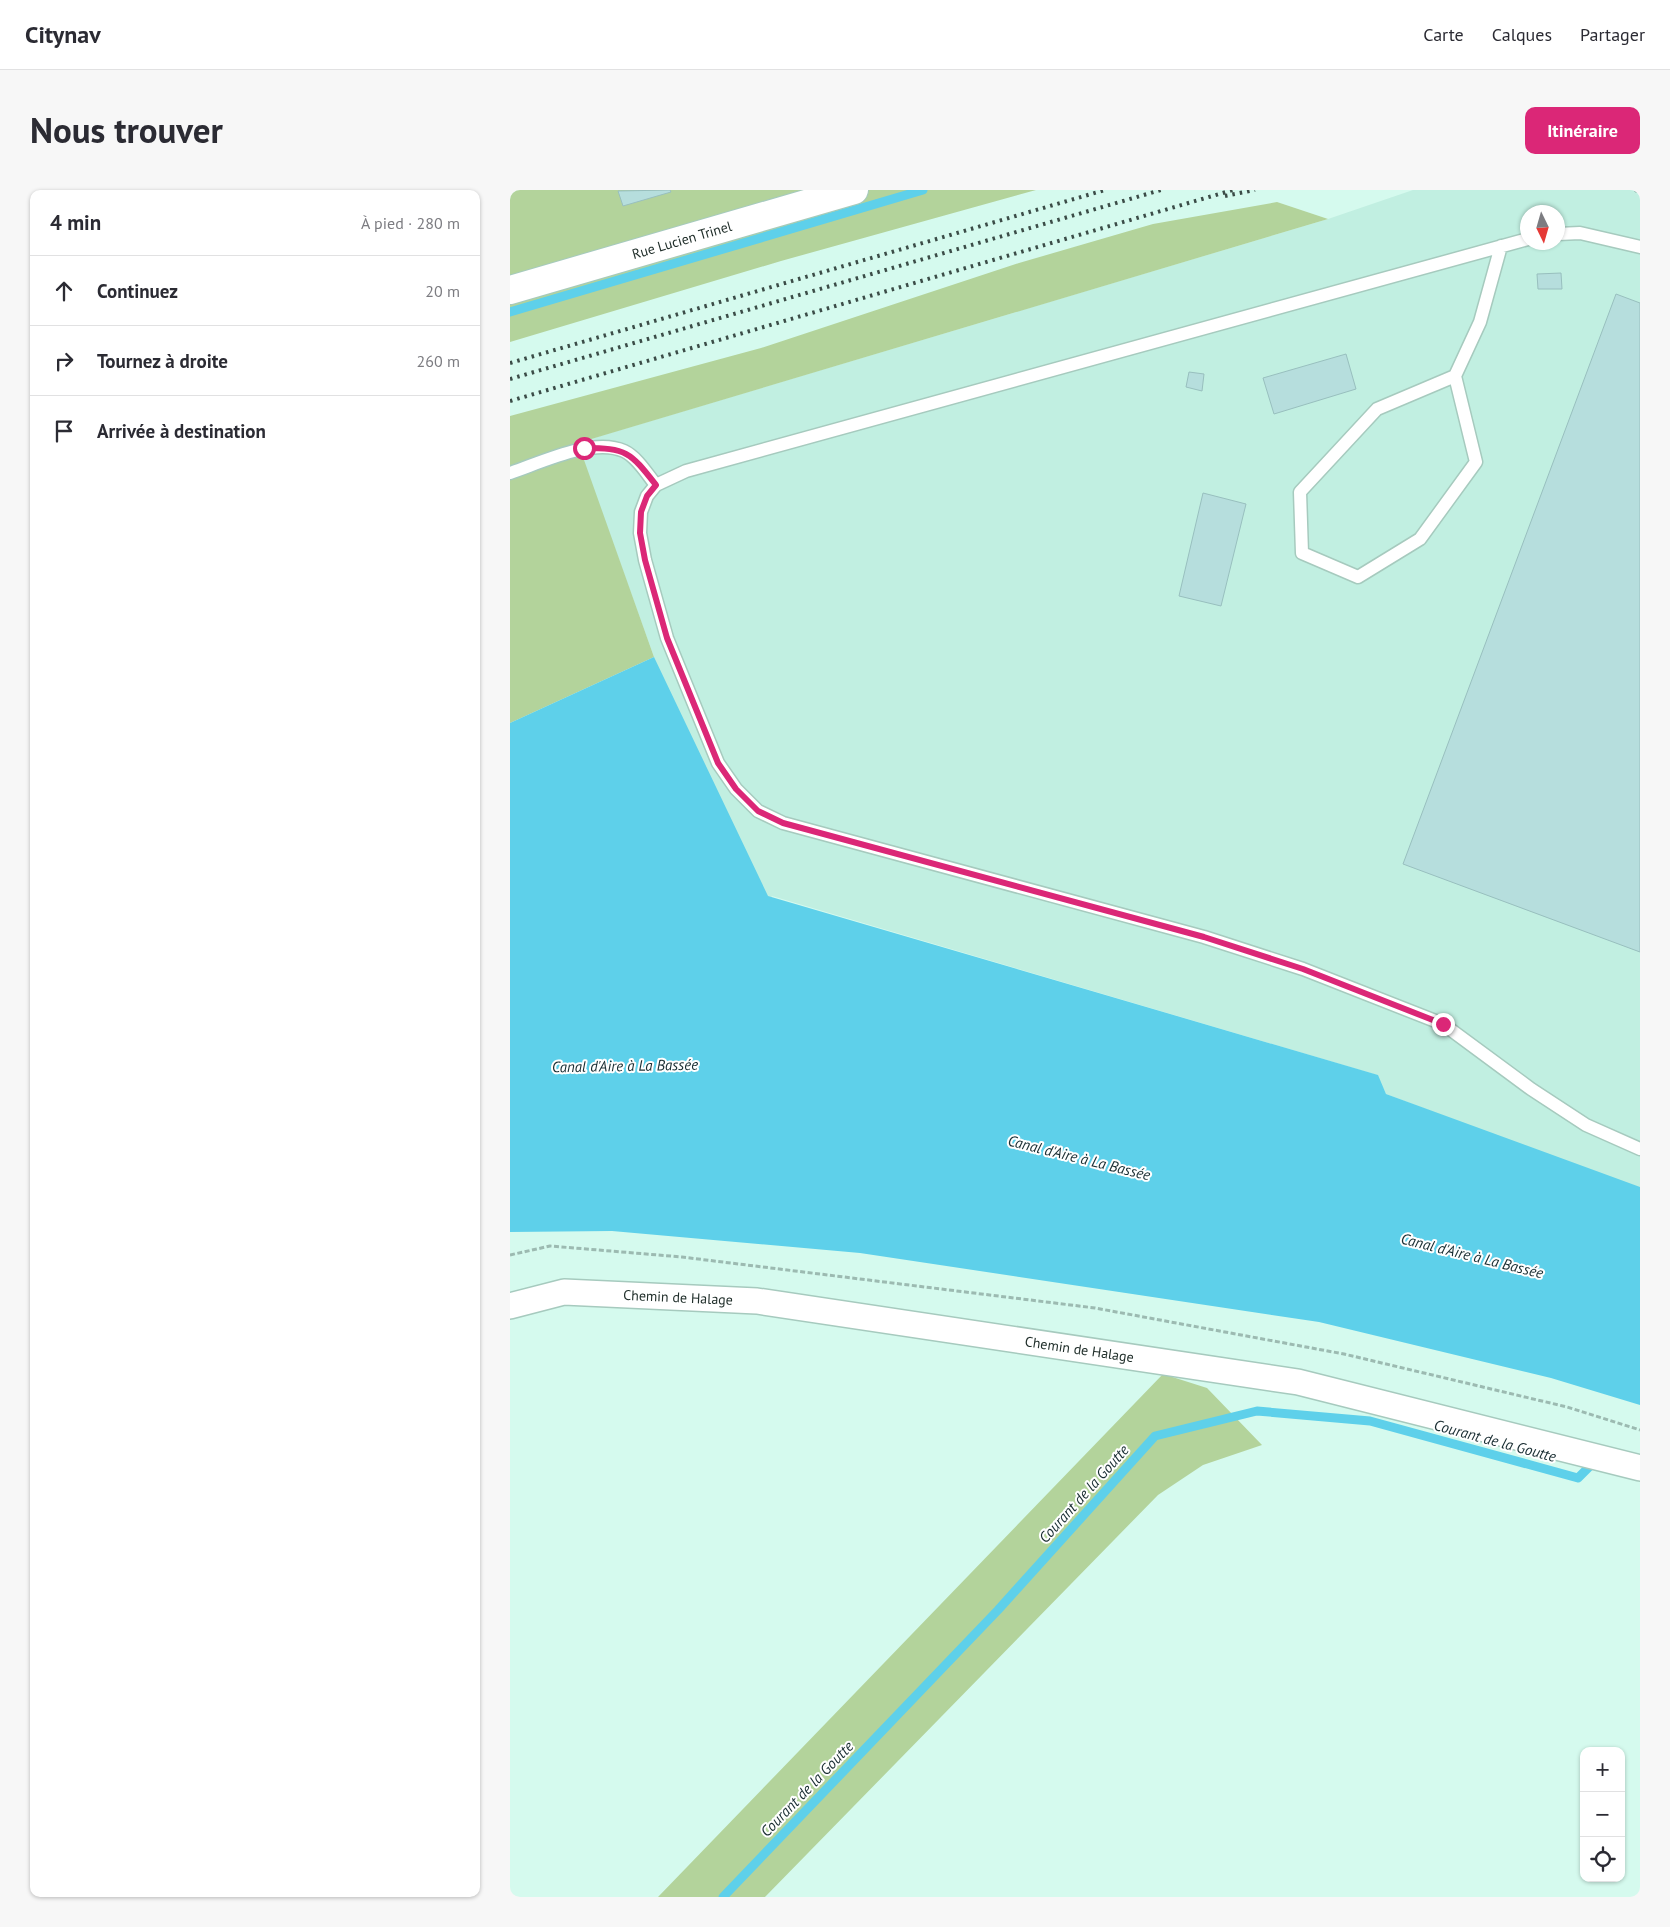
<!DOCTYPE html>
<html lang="fr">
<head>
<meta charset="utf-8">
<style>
  body { margin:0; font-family:"PT Sans",sans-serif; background:#f7f7f7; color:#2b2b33 }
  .controls { position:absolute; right:15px; bottom:15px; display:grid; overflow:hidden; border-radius:10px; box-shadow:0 1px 4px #0004 }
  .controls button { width:45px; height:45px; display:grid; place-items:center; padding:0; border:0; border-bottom:1px solid #e1e1e2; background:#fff; color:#2b2b33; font:25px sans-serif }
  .compass { position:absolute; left:1010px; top:15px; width:45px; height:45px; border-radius:50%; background:#fff; box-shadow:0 1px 4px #0004; rotate:175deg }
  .stop { position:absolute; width:15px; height:15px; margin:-11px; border:4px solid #db2777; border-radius:50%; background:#fff }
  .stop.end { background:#db2777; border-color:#fff; box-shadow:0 1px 5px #0008 }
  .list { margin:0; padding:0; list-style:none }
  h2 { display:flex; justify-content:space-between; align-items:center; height:65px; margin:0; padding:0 20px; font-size:21px }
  h2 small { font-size:16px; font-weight:400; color:#7c7c81 }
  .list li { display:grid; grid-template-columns:32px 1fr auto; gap:15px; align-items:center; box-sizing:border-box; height:70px; padding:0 20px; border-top:1px solid #e1e1e2 }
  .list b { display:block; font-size:19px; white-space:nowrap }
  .list em { font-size:16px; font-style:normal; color:#7c7c81 }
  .icon { flex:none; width:28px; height:28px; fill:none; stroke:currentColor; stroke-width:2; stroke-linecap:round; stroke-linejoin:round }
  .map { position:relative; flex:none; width:1130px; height:1707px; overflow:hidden; border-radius:10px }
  header { display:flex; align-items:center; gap:30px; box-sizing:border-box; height:70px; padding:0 25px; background:#fff; border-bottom:1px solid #e1e1e2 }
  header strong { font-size:24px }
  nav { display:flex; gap:28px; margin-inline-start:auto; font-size:18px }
  .intro { display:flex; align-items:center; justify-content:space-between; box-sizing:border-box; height:120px; padding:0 30px }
  h1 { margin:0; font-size:35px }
  .button { padding:12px 22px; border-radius:10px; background:#db2777; color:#fff; font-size:18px; font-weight:700 }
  main { display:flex; gap:30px; padding:0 30px }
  aside { flex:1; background:#fff; border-radius:10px; box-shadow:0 1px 4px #0004 }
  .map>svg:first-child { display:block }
  .built { fill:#c1efe1; fill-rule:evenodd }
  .green { fill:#b3d39b }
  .water { fill:#5ed0ea }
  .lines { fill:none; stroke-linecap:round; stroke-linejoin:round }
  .stream { stroke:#5ed0ea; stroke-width:9 }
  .building { fill:#b6dedd; stroke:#98bfbe }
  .service-casing { stroke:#a6cabe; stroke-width:15 }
  .minor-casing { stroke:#a6cabe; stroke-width:28 }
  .tertiary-casing { stroke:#a6cabe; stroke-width:30 }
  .path { stroke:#9cbab1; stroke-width:3; stroke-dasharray:5 2.5; stroke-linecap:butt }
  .service { stroke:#fff; stroke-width:12 }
  .minor { stroke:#fff; stroke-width:25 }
  .tertiary { stroke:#fff; stroke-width:28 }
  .rail { stroke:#3b4c47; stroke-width:4; stroke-dasharray:2.5 5; stroke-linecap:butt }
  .route { stroke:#db2777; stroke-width:6 }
  .labels { text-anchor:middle; stroke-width:4; stroke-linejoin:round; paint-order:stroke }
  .street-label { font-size:14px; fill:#212f2b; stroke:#fff }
  .water-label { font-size:15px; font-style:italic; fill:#192d32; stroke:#fff }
</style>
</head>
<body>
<header>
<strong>Citynav</strong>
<nav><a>Carte</a><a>Calques</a><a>Partager</a></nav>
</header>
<div class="intro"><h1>Nous trouver</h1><a class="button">Itinéraire</a></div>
<main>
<aside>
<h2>4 min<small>À pied · 280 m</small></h2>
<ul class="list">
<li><svg class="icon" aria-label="ahead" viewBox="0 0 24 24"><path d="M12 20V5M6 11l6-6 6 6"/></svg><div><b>Continuez</b></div><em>20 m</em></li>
<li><svg class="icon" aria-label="right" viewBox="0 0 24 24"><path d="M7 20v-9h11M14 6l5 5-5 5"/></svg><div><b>Tournez à droite</b></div><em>260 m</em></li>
<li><svg class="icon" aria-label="arrive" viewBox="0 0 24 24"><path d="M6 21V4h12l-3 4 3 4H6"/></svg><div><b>Arrivée à destination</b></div></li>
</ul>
</aside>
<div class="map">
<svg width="1130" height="1707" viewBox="0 0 1130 1707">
  <rect width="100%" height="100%" fill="#d5faee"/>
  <path class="built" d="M903,0H1130V1000L876,904L867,885L262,706L186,839L144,467L67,253L818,29ZM1018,22H1048V52H1018Z"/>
  <path class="green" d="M0,0H526L271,71L0,152Z
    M767,12L818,29L68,253L144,467L0,533V226L251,158L509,73L643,34Z
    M653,1184L697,1198L752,1255L693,1275L648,1305L255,1707H148Z"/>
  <path class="water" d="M144,467L258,706L868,885L876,904L1130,997V1215L1041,1188L809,1132L350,1063L102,1041L0,1042V533Z"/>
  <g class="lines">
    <path class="stream" d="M0,122L413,0
      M213,1707L488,1420L645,1246L747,1221L860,1231L1068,1288L1080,1276"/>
  </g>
  <path class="building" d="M160,0L161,2L113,16L108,1Z
    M1051,83L1052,99H1028L1027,84Z
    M1106,104L1130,113V762L893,674Z
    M836,164L846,199L764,224L753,188Z
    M679,182L694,184L692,201L676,197Z
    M693,303L736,314L711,416L669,406Z"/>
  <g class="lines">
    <g class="service-casing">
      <path id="service" d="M1048,44L1070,43L1130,57
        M945,186L966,272L910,349L848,387L792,363L790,302L867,219L945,186L970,132L991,56
        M0,283C30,273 83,247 114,261C127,267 137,284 146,295L176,281L1018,49
        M146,295L137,306L131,322L130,343L135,370L157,448L208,573L226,599L248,621L273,633L694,747L793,779L933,834L1021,899L1076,935L1130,959"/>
    </g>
    <g class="minor-casing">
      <g id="minor">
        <path id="s1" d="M0,1116L54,1102L247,1111L788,1192L1130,1278"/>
      </g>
    </g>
    <g class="tertiary-casing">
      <g id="tertiary">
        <path id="s2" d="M0,100L344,0"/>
      </g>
    </g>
    <path class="path" d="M0,1065L40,1056L172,1067L585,1118L834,1164L1057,1217L1130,1240"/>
    <use href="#service" class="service"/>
    <use href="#minor" class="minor"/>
    <use href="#tertiary" class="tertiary"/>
    <path class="rail" d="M1125,0L1130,1
      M715,6L745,0
      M0,173L595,0
      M0,189L651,0
      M0,211L723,0"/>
  </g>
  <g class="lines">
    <path class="route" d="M74,258C117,258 120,262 146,295L137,306L131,322L130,343L135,370L157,448L208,573L226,599L248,621L273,633L694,747L793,779L933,834"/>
  </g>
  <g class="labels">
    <g class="street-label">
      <text dy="5" stroke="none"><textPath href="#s2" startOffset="179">Rue Lucien Trinel</textPath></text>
      <text dy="5" stroke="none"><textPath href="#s1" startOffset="170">Chemin de Halage</textPath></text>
      <text dy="5" stroke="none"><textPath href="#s1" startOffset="575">Chemin de Halage</textPath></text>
    </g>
    <g class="water-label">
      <text transform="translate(115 876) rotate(-1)" y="5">Canal d'Aire à La Bassée</text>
      <text transform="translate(569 968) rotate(14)" y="5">Canal d'Aire à La Bassée</text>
      <text transform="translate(962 1066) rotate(14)" y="5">Canal d'Aire à La Bassée</text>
      <text transform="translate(985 1251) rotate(15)" y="5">Courant de la Goutte</text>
      <text transform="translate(574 1304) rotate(-48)" y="5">Courant de la Goutte</text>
      <text transform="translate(297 1599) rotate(-46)" y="5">Courant de la Goutte</text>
    </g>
  </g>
</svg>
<div class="controls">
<button>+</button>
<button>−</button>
<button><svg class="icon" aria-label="locate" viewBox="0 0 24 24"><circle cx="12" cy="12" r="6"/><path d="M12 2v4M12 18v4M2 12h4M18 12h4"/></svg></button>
</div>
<svg class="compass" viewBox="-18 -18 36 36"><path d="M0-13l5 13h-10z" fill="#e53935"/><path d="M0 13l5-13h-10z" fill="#7c7c81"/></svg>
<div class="stop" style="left:74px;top:258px"></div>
<div class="stop end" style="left:933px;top:834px"></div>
</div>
</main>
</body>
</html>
